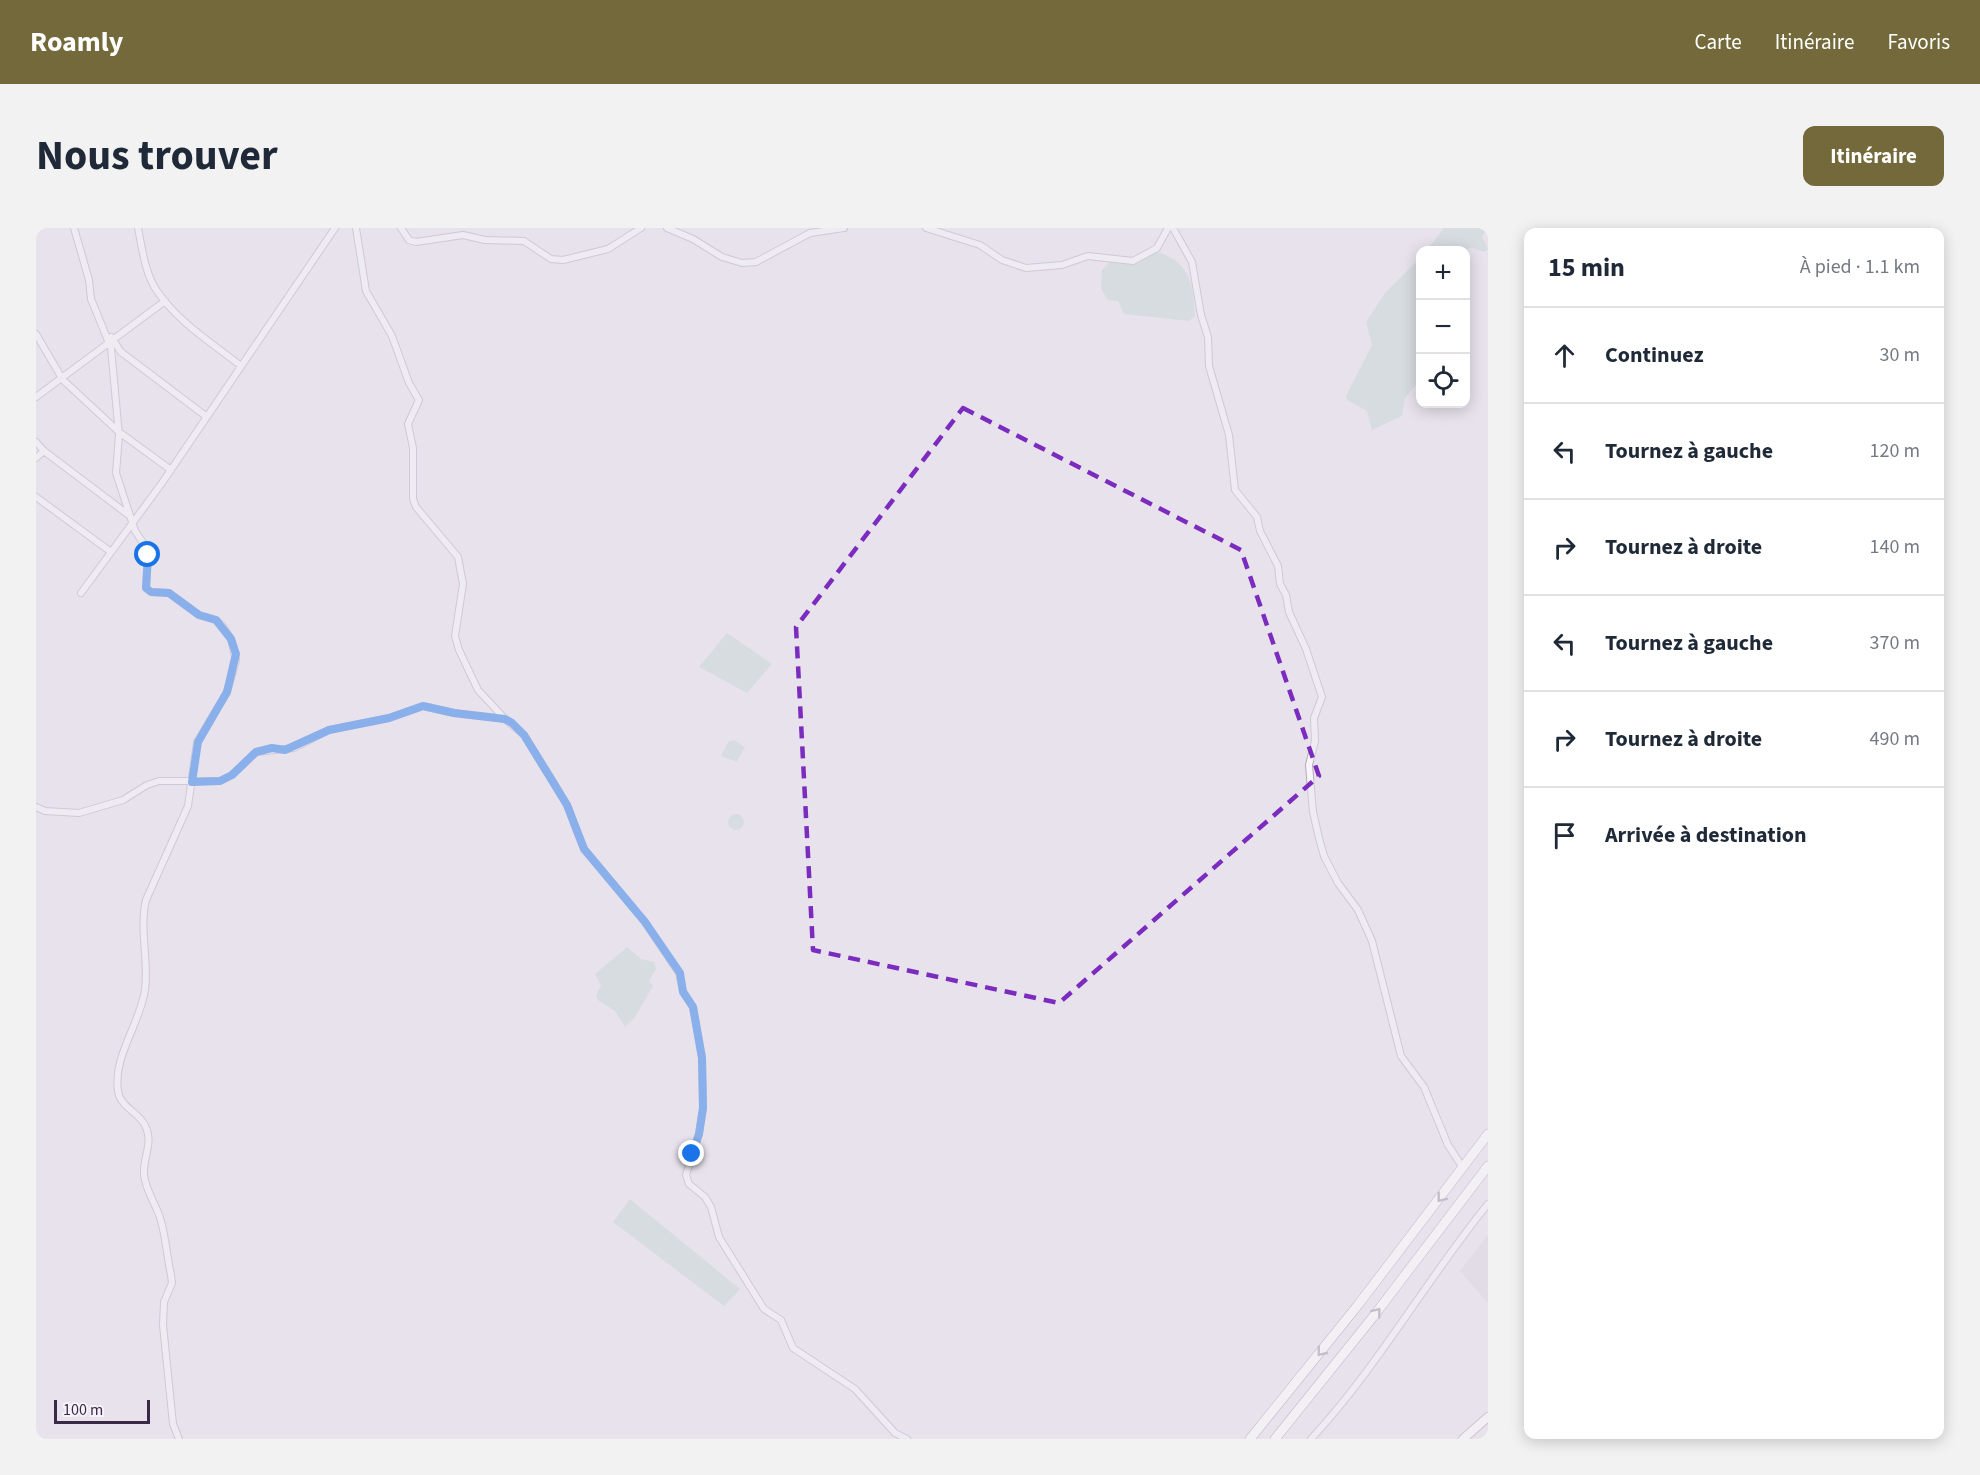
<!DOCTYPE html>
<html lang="fr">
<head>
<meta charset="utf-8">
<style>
  body { margin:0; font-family:"Source Sans 3",sans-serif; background:#f2f2f3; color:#1f2937 }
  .controls { position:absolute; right:18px; top:18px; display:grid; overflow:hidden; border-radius:12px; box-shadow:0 3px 15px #0003 }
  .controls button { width:54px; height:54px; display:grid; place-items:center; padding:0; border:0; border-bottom:2px solid #e0e1e3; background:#fff; color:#1f2937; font:30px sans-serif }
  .scale { position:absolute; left:18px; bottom:15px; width:96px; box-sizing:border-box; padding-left:6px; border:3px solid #392846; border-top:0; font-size:16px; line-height:21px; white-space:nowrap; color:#392846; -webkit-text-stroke:4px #f6f2f9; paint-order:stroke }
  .stop { position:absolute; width:18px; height:18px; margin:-14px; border:4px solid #1a73e8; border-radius:50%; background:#fff }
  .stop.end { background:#1a73e8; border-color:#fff; box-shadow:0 2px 6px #0008 }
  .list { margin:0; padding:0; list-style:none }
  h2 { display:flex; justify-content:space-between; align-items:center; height:78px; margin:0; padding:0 24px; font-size:26px }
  h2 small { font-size:20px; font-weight:400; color:#747a83 }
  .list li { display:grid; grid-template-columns:39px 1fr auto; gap:18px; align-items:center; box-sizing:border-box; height:96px; padding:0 24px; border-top:2px solid #e0e1e3 }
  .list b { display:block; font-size:22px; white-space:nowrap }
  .list em { font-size:20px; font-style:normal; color:#747a83 }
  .icon { flex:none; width:33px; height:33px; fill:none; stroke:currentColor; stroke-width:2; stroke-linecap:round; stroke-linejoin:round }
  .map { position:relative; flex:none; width:1452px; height:1211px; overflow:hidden; border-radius:12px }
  header { display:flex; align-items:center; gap:36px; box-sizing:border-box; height:84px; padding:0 30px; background:#74693a; color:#fff }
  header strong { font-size:28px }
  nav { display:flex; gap:33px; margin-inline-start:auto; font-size:21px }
  .intro { display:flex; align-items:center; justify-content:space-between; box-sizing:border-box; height:144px; padding:0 36px }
  h1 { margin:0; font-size:42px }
  .button { padding:15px 27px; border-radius:12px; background:#74693a; color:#fff; font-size:21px; font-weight:700 }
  main { display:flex; gap:36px; padding:0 36px }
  aside { flex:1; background:#fff; border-radius:12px; box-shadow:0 3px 15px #0003 }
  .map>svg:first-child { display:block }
  .built { fill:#dbd4e1 }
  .green { fill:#c3d6d0 }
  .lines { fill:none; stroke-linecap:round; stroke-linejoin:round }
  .minor-casing { stroke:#b3aaba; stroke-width:8 }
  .major-casing { stroke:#ada0b9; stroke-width:10 }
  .highway-casing { stroke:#9788a4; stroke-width:10 }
  .minor { stroke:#f8f6fa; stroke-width:6 }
  .major { stroke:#fff; stroke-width:8 }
  .highway { stroke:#fff; stroke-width:9 }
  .oneway { stroke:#9c94a2 }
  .route { stroke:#1a73e8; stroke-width:8 }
  .marked { fill:none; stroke:#7b2cbf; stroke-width:4.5; stroke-dasharray:12 8; stroke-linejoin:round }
</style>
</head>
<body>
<header>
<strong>Roamly</strong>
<nav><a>Carte</a><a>Itinéraire</a><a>Favoris</a></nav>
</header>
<div class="intro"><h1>Nous trouver</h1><a class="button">Itinéraire</a></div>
<main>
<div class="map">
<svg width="1452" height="1211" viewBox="0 0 1452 1211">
  <rect width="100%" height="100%" fill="#e7e2ec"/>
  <path class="built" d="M1452,1007V1075L1424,1043Z"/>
  <path class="green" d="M1408,0H1452L1446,8L1452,21L1448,24L1434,19L1430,24L1391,22Z
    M1120,24C1153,32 1158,57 1159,88L1153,93L1088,86L1082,73L1072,72L1065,61L1066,42L1073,35L1097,33Z
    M1384,30V152L1369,170L1366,188L1336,202L1331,183L1311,172L1310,168L1336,117L1330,94L1349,65Z
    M691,405L736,436L711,465L663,439Z
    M698,512L709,519L701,534L685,528L692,514Z
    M692 594a8 8 0 1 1 16 0a8 8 0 1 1-16 0Z
    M591,719L605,731L618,734L620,741L613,753L617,758L599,789L589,799L579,783L562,772L560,767L565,757L559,746Z
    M594,971L704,1061L688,1078L577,994Z"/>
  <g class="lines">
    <g class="minor-casing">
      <path id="minor" d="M38,0L53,52L55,71L75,120L83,207L80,245L99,303L110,319L112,327L110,360L115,364L133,365L163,387L180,392L186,397L195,411L200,433L191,464L161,514L152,578L110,672C103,701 113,732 109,762C104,796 77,828 82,863C84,880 106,885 111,902C116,917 107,931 108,946C109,963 121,977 125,993C130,1011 131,1029 135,1047L136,1055L128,1074L127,1097L137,1196L143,1211
        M102,0C106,20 109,46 121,63C142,94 176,115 205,138
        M320,0L330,63L356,108L373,155L383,172L372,196L377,220V271L380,279L422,329L427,356L419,408L423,422L442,462L470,492
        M365,0L373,12L380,14L427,7L449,12L488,13L515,31L527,32L572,21L605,0
        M631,0L657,11L686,29L706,35L720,34L774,5L808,0
        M890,0L944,17L966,32L990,40L1026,37L1052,28L1097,33L1121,20L1132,0
        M1137,0L1156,34L1165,87L1172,109L1173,138L1193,207L1199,262L1221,289L1224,303L1242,338L1244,356L1250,367L1253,384L1270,421L1286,469L1278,490L1279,513L1273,537L1277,584L1283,610L1288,628L1302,655L1322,682L1336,713L1365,828L1388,859L1412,917L1427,940
        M0,106L27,152L83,204L135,242
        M75,109L85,124L171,189
        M0,169L129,73
        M0,214L8,223L94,288
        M0,230L8,223
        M0,269L75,324
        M45,365L126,255L299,0
        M0,579L9,583L43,585L87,572L111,557L123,553H184L196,547L220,524L258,520L293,502L353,490L387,478L418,485L469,491L488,507L518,555L531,577L548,621L609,694L643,745L647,763L657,779L666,829L667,880L663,906L650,947L653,956L669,969L675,979L683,1009L728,1081L745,1092L757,1120L819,1161L859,1205L871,1211
        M1275,1211C1342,1139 1390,1052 1452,976"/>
    </g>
    <g class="major-casing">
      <path id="major" d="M1427,1211L1452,1189"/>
    </g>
    <g class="highway-casing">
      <path id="highway" d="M1214,1211L1322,1077L1452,906
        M1239,1211L1337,1089L1452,938"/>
    </g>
    <use href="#minor" class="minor"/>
    <use href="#major" class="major"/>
    <use href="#highway" class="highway"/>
  </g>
  <defs><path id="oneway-chevron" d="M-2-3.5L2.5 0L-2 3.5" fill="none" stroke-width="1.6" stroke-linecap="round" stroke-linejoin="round" transform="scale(1.5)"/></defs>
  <g class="oneway">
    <use href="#oneway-chevron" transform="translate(1405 970) rotate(128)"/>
    <use href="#oneway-chevron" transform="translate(1341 1084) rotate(-52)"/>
    <use href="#oneway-chevron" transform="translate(1285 1124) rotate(129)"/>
  </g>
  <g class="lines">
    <path class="route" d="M112,327L110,360L115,364L133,365L163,387L180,392L195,411L200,426L191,464L162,514L156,554L184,553L196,547L220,524L236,520L249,522L293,502L353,490L387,478L418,485L469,491L476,495L488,507L531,577L548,621L609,694L644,745L647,764L657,779L666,830L667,880L663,906L656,926"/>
  </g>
  <path d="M0 0H1452V1211H0ZM927,180L1205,322L1283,548L1023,775L777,722L760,399Z" fill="#e7e2ec" fill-opacity=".55" fill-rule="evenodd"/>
  <path class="marked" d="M927,180L1205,322L1283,548L1023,775L777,722L760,399Z"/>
</svg>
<div class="controls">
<button>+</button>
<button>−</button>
<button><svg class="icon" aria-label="locate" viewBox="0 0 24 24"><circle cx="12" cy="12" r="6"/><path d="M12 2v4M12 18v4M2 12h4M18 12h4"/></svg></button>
</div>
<div class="scale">100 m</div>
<div class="stop" style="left:112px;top:327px"></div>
<div class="stop end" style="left:656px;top:926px"></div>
</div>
<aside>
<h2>15 min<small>À pied · 1.1 km</small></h2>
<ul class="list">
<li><svg class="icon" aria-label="ahead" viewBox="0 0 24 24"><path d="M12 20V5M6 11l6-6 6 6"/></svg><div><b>Continuez</b></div><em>30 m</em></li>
<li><svg class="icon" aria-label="left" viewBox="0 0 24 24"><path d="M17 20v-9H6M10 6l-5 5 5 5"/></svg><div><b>Tournez à gauche</b></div><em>120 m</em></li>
<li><svg class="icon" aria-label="right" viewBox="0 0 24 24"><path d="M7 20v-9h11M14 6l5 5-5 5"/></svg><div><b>Tournez à droite</b></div><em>140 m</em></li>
<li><svg class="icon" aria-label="left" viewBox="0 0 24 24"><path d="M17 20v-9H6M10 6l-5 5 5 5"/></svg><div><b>Tournez à gauche</b></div><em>370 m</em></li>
<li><svg class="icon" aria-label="right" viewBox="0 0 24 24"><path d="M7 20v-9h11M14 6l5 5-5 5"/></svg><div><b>Tournez à droite</b></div><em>490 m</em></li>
<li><svg class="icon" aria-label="arrive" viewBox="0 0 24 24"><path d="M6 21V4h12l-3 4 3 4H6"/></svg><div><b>Arrivée à destination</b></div></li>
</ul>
</aside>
</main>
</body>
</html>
